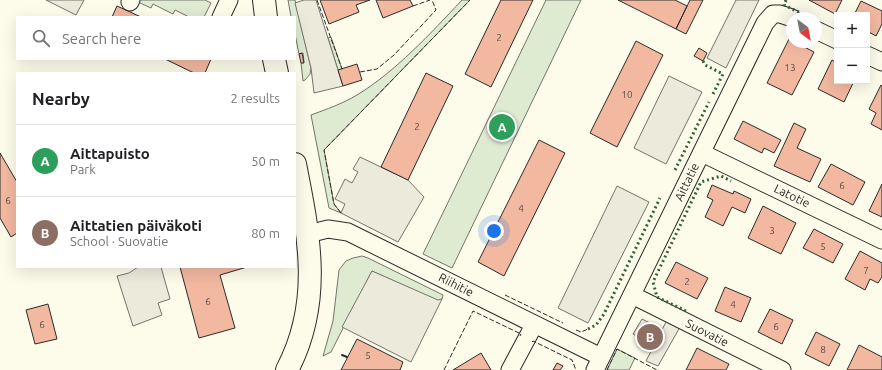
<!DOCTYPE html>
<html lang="en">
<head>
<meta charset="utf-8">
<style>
  body { margin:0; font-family:Ubuntu,sans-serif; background:#f2f2f2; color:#202124 }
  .controls { position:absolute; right:12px; top:12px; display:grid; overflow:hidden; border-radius:0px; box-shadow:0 4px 16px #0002 }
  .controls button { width:36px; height:36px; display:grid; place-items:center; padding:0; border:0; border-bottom:1px solid #e0e0e0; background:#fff; color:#202124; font:20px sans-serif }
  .compass { position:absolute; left:786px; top:12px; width:36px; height:36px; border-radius:50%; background:#fff; box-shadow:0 4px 16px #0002; rotate:148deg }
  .you { position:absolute; left:494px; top:231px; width:14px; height:14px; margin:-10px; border:3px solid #fff; border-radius:50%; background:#1a73e8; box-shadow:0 0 0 6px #1a73e833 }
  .badge { display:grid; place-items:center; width:26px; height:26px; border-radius:50%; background:#c62828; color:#fff; font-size:13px; font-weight:700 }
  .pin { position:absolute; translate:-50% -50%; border:2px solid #fff; box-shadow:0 1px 4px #0006 }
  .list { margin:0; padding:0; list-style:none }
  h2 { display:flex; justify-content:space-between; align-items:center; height:52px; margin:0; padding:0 16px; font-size:17px }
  h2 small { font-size:13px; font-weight:400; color:#757577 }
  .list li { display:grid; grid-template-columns:26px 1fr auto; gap:12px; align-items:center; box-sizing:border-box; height:72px; padding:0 16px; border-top:1px solid #e0e0e0 }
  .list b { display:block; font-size:15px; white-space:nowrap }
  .list p { margin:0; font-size:13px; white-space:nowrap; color:#757577 }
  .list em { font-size:13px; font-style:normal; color:#757577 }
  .icon { flex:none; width:22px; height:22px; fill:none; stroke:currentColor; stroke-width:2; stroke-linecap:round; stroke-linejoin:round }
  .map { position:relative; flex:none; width:882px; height:370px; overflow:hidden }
  .search { position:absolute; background:#fff; box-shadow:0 4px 16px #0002; left:16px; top:16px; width:280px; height:44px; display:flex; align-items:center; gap:10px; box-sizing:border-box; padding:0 14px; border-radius:0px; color:#757577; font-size:15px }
  .panel { position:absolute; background:#fff; box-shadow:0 4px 16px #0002; left:16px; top:72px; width:280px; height:196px; border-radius:0px }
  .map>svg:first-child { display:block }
  .green { fill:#deebd1; stroke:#74746e }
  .parking { fill:#eceadb; stroke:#74746e }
  .building { fill:#f2b8a0; stroke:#2b2b2b }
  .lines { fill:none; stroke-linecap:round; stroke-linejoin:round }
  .minor-casing { stroke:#2b2b2b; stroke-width:19 }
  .major-casing { stroke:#2b2b2b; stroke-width:24 }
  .minor { stroke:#fdfbea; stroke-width:17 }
  .major { stroke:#fdfbea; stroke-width:22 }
  .hedge { stroke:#34623c; stroke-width:3; stroke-dasharray:2 3; stroke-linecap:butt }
  .fence { stroke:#2b2b2b; stroke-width:1; stroke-dasharray:5 2; stroke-linecap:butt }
  .wall { stroke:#2b2b2b; stroke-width:2 }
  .labels { text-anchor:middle; stroke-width:3; stroke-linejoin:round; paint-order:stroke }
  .number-label { font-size:10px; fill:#5d4e48 }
  .street-label { font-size:12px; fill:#2b2b2b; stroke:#fdfbea }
</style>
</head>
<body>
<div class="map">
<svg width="882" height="370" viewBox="0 0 882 370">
  <rect width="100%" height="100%" fill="#fdfbea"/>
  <path class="green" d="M139,0H205L211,3L204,17H189L175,10L173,14L153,4L151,8L138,2Z
    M288,0H295L311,68L310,74L305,80L303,81L301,63L304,62L303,53L299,54L295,34V17H291Z
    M462,0H470L324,150L334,204L341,213L329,208L311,115C327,109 342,104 357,95C395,72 431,33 462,0Z
    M546,0H581L452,268L423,254Z
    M331,37L342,69L338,70L328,38Z
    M362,256L368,258L443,295L442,299L438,301L372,271L331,352L323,356L333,321L339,270L346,261L353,258Z
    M617,349L635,358L629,370H607Z"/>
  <path class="parking" d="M46,0H84L76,15Z
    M304,0H316L343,86L314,93L311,68L295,3Z
    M736,0H759L726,68L707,58Z
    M669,76L702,92L666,164L634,148Z
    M360,157L408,180L424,197L398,242L341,213L345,204L335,199L345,179L352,183L358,172L353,169Z
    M617,186L649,202L588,323L558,308Z
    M138,267H161L170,299L158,303L162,315L133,326L117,276L129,273Z
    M372,271L438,300L442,299L411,362L342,327Z
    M642,319L652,324L643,340L633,334Z
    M667,320L680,327L658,366L646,361Z"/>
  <path class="building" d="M320,0H370L356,5L359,12L329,24Z
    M376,0H410L413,6L383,18Z
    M501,0H533L491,87L465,74Z
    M618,0H675L687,6L676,29Z
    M690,0H703L686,34L676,29Z
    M809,0H842L835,14Z
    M861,1L882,11V24L876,36L867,31V15H854Z
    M117,6L141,17H112Z
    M789,39L814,52L792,95L767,83Z
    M636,41L663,55L617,147L590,133Z
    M699,48L707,53L703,61L694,56Z
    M302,53L304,63H301L299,54Z
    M165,59H211L205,73H194Z
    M832,60L837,63V81H854L844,102L818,89Z
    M357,64L362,80L343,86L338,70Z
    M426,73L453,86L408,180L381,167Z
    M881,85L882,86V130L871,124L876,113L869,109Z
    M743,121L781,140L774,153L764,148L762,153L734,139Z
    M794,123L806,129L797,148L821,159L810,182L774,166Z
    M539,140L565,153L504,276L478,262Z
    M0,153L17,182V233L11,237L0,218Z
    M831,164L865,182L853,205L818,187Z
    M882,184V217L869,211Z
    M712,185L733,194L734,191L751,199L745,213L732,207L723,226L705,217L713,200L707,197Z
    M763,206L796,223L781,254L748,238Z
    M814,229L843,244L833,263L803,248Z
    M860,251L882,263V277L878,283L870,279L865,290L845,279Z
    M676,262L708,278L697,299L665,283Z
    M180,267H247L220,275L235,328L199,338Z
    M725,287L751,298L741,322L715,311Z
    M48,304L57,339L35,344L26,310Z
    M770,309L793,320L782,344L758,332Z
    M816,332L840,344L829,366L805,354Z
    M357,339L403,362L400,370H341Z
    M859,345L882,357V370H847Z
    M697,348L729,364L726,370H686Z
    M481,353L491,370H453Z
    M557,363L563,366L560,370H553Z"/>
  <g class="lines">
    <g class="minor-casing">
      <path id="minor" d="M130,2L131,0
        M221,17L229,0
        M816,30L837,40
        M867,55L882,62
        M702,153L882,240
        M308,234L328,229L348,232L601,357
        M632,295L782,370
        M510,370L534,325
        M595,370L765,23L773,14H780L792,18"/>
    </g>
    <g class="major-casing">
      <path id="major" d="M264,0L266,17
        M274,59L277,73
        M287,370C323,302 309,235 295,164"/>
    </g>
    <use href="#minor" class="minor"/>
    <use href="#major" class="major"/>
    <path class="hedge" d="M786,0L784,5L811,18
      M703,61L705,65L723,74L712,96
      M675,170L709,102
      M686,311L657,297L653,282L701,182L721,176L731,181
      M588,329L596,325L604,314L660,198"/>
    <path class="fence" d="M317,0L342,69
      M413,6L430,0
      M360,72L377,69L394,55L436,10L432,0
      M341,213L334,204L324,150L470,0
      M505,295L563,323
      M576,330L581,332L588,329
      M532,342L533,341L572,360L576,370
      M444,370L473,311L521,334L520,336
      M607,370L617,349L657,370"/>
    <path class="wall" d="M342,355L347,357"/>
  </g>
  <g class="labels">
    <g class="number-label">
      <text x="499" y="41">2</text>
      <text x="790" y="71">13</text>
      <text x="627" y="98">10</text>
      <text x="417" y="130">2</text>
      <text x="842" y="189">6</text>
      <text x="8" y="204">6</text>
      <text x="521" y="212">4</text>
      <text x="772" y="234">3</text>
      <text x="823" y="250">5</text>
      <text x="866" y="274">7</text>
      <text x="687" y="285">2</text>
      <text x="208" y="305">6</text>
      <text x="733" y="308">4</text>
      <text x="42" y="328">6</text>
      <text x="776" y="330">6</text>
      <text x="823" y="353">8</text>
      <text x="368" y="359">5</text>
    </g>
    <g class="street-label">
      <text transform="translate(687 182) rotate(-64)" y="4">Aittatie</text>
      <text transform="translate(792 196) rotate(26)" y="4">Latotie</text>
      <text transform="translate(456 285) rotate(27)" y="4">Riihitie</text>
      <text transform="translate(707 333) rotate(27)" y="4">Suovatie</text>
    </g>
  </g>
</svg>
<div class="controls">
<button>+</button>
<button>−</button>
</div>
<svg class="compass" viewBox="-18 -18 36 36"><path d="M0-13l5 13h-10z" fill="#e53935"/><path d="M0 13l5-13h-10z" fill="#757577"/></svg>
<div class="you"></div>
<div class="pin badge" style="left:502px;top:127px;background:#2e9e5b">A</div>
<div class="pin badge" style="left:650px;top:337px;background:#8d6e63">B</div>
<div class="search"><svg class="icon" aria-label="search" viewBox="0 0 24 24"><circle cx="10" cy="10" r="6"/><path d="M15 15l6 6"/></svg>Search here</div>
<section class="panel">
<h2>Nearby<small>2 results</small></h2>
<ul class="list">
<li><span class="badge" style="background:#2e9e5b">A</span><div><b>Aittapuisto</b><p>Park</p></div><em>50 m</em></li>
<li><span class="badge" style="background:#8d6e63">B</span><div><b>Aittatien päiväkoti</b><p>School · Suovatie</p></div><em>80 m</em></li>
</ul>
</section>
</div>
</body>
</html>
